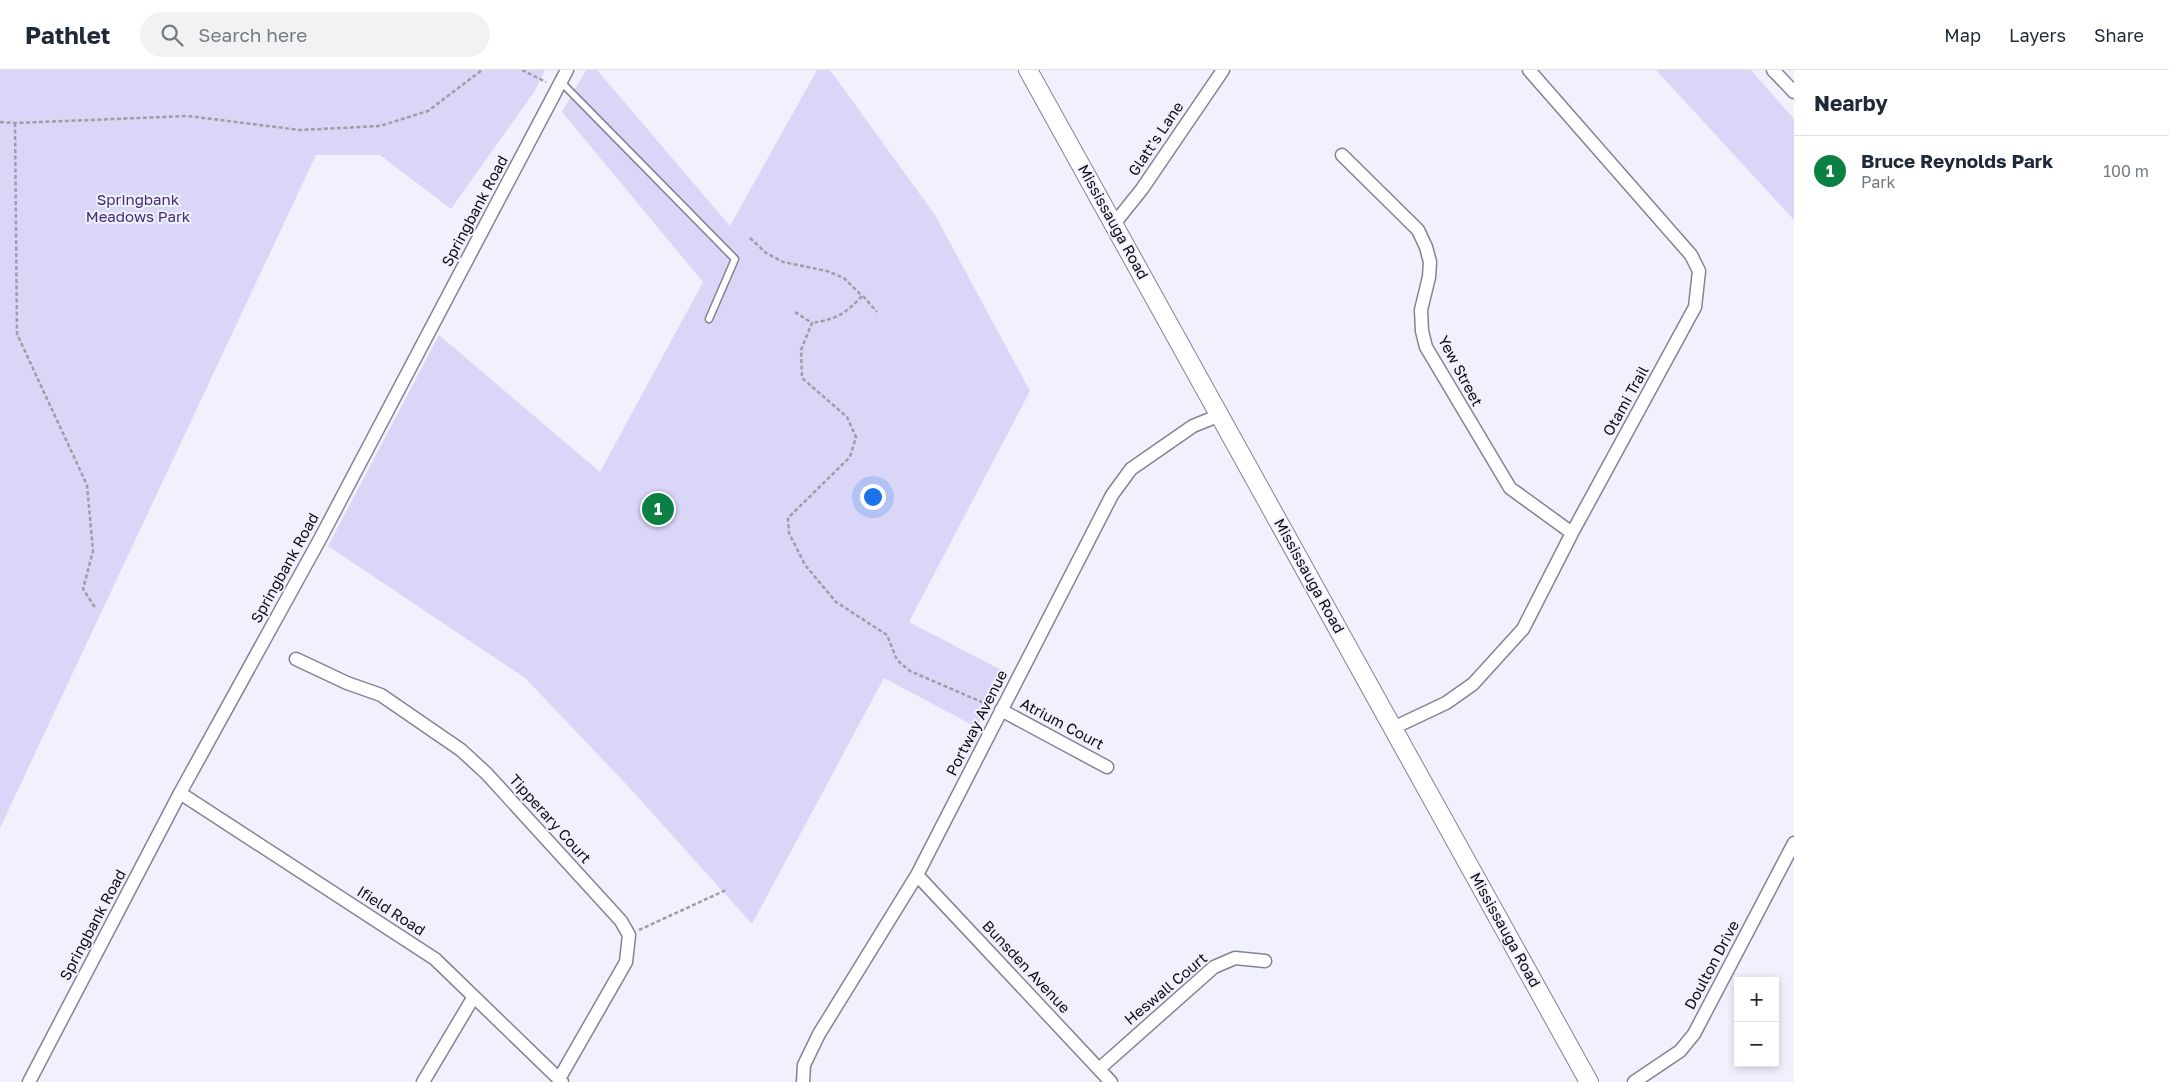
<!DOCTYPE html>
<html lang="en">
<head>
<meta charset="utf-8">
<style>
  body { margin:0; font-family:"Golos Text",sans-serif; background:#f2f2f3; color:#1f2937 }
  .controls { position:absolute; right:15px; bottom:15px; display:grid; overflow:hidden; border-radius:0px; box-shadow:0 2px 8px #0003 }
  .controls button { width:45px; height:45px; display:grid; place-items:center; padding:0; border:0; border-bottom:1px solid #e0e1e3; background:#fff; color:#1f2937; font:25px sans-serif }
  .you { position:absolute; left:872px; top:426px; width:18px; height:18px; margin:-12px; border:4px solid #fff; border-radius:50%; background:#1a73e8; box-shadow:0 0 0 8px #1a73e833 }
  .badge { display:grid; place-items:center; width:32px; height:32px; border-radius:50%; background:#0b8043; color:#fff; font-size:16px; font-weight:700 }
  .pin { position:absolute; translate:-50% -50%; border:2px solid #fff; box-shadow:0 1px 5px #0006 }
  .list { margin:0; padding:0; list-style:none }
  h2 { display:flex; justify-content:space-between; align-items:center; height:65px; margin:0; padding:0 20px; font-size:21px }
  h2 small { font-size:16px; font-weight:400; color:#747a83 }
  .list li { display:grid; grid-template-columns:32px 1fr auto; gap:15px; align-items:center; box-sizing:border-box; height:70px; padding:0 20px; border-top:1px solid #e0e1e3 }
  .list b { display:block; font-size:19px; white-space:nowrap }
  .list p { margin:0; font-size:16px; white-space:nowrap; color:#747a83 }
  .list em { font-size:16px; font-style:normal; color:#747a83 }
  .icon { flex:none; width:28px; height:28px; fill:none; stroke:currentColor; stroke-width:2; stroke-linecap:round; stroke-linejoin:round }
  .map { position:relative; flex:none; width:1794px; height:1012px; overflow:hidden }
  header { display:flex; align-items:center; gap:30px; box-sizing:border-box; height:70px; padding:0 25px; background:#fff; border-bottom:1px solid #e0e1e3 }
  header strong { font-size:24px }
  nav { display:flex; gap:28px; margin-inline-start:auto; font-size:18px }
  .search { width:350px; height:45px; background:#f2f2f3; display:flex; align-items:center; gap:12px; box-sizing:border-box; padding:0 18px; border-radius:28px; color:#747a83; font-size:19px }
  main { display:flex }
  aside { flex:1; background:#fff }
  .map>svg:first-child { display:block }
  .green { fill:#dad6f8 }
  .lines { fill:none; stroke-linecap:round; stroke-linejoin:round }
  .service-casing { stroke:#848295; stroke-width:9 }
  .minor-casing { stroke:#848295; stroke-width:15 }
  .secondary-casing { stroke:#848295; stroke-width:20 }
  .path { stroke:#9e9da8; stroke-width:2.5; stroke-dasharray:4 2.5; stroke-linecap:butt }
  .service { stroke:#fff; stroke-width:6 }
  .minor { stroke:#fff; stroke-width:12 }
  .secondary { stroke:#fff; stroke-width:18 }
  .labels { text-anchor:middle; stroke-width:4; stroke-linejoin:round; paint-order:stroke }
  .street-label { font-size:15px; fill:#0e0d14; stroke:#f1f0fd }
  .park-label { font-size:15px; fill:#402c77; stroke:#f1f0fd }
</style>
</head>
<body>
<header>
<strong>Pathlet</strong>
<div class="search"><svg class="icon" aria-label="search" viewBox="0 0 24 24"><circle cx="10" cy="10" r="6"/><path d="M15 15l6 6"/></svg>Search here</div>
<nav><a>Map</a><a>Layers</a><a>Share</a></nav>
</header>
<main>
<div class="map">
<svg width="1794" height="1012" viewBox="0 0 1794 1012">
  <rect width="100%" height="100%" fill="#f1f0fd"/>
  <path class="green" d="M0,0H545L534,22L451,139L380,85H316L0,758Z
    M586,0H597L730,156L817,0H830L935,145L1030,321L909,552L1007,603L976,657L884,608L752,854L626,714L525,608L328,476L439,265L600,402L703,212L562,42Z
    M1656,0H1751L1794,49V150Z"/>
  <g class="lines">
    <g class="service-casing">
      <path id="service" d="M561,12L735,189L709,249"/>
    </g>
    <g class="minor-casing">
      <path id="minor" d="M1773,0L1794,22
        M1342,85L1418,160L1426,177L1430,192L1429,207L1421,240L1422,261L1426,277L1510,418L1572,463
        M1114,154L1142,119L1223,0
        M296,589L347,613L381,625L461,680L487,704L621,851L629,865L626,892L559,1009
        M1001,640L1107,697
        M1393,658L1446,633L1473,614L1523,559L1572,463L1695,237L1699,201L1691,185L1529,0
        M180,723L435,889L562,1012
        M917,805L1111,1012
        M1099,999L1214,897L1235,888L1265,891
        M29,1012L180,723L320,469L567,0
        M423,1012L473,928
        M803,1012L804,995L819,964L917,805L1112,425L1131,399L1193,356L1220,345
        M1634,1012L1680,981L1694,964L1794,773"/>
    </g>
    <g class="secondary-casing">
      <path id="secondary" d="M1028,0L1589,1012"/>
    </g>
    <path class="path" d="M522,0L546,12
      M0,52L15,53L188,46L300,60L380,56L428,41L482,0
      M15,53L17,264L87,415L93,481L83,519L96,539
      M750,168L766,183L783,192L827,201L844,208L862,226C845,244 837,249 812,253
      M863,226L877,242
      M795,242L812,253L801,280L802,308L847,347L856,367L850,387L788,448L789,463L805,495L836,532L887,565L897,590L910,601L991,636
      M639,860L726,820"/>
    <use href="#service" class="service"/>
    <use href="#minor" class="minor"/>
    <use href="#secondary" class="secondary"/>
  </g>
  <g class="labels">
    <g class="street-label">
      <text transform="translate(1156 69) rotate(-56)" y="5">Glatt's Lane</text>
      <text transform="translate(475 141) rotate(-62)" y="5">Springbank Road</text>
      <text transform="translate(1113 152) rotate(61)" y="5">Mississauga Road</text>
      <text transform="translate(1460 301) rotate(62)" y="5">Yew Street</text>
      <text transform="translate(1626 331) rotate(-61)" y="5">Otami Trail</text>
      <text transform="translate(285 498) rotate(-61)" y="5">Springbank Road</text>
      <text transform="translate(1309 506) rotate(61)" y="5">Mississauga Road</text>
      <text transform="translate(977 653) rotate(-63)" y="5">Portway Avenue</text>
      <text transform="translate(1062 654) rotate(28)" y="5">Atrium Court</text>
      <text transform="translate(550 749) rotate(48)" y="5">Tipperary Court</text>
      <text transform="translate(391 841) rotate(33)" y="5">Ifield Road</text>
      <text transform="translate(93 855) rotate(-62)" y="5">Springbank Road</text>
      <text transform="translate(1505 860) rotate(61)" y="5">Mississauga Road</text>
      <text transform="translate(1712 895) rotate(-62)" y="5">Doulton Drive</text>
      <text transform="translate(1026 897) rotate(47)" y="5">Bunsden Avenue</text>
      <text transform="translate(1166 919) rotate(-40)" y="5">Heswall Court</text>
    </g>
    <g class="park-label">
      <text x="138" y="135">Springbank<tspan x="138" dy="17">Meadows Park</tspan></text>
    </g>
  </g>
</svg>
<div class="controls">
<button>+</button>
<button>−</button>
</div>
<div class="you"></div>
<div class="pin badge" style="left:658px;top:439px">1</div>
</div>
<aside>
<h2>Nearby<small></small></h2>
<ul class="list">
<li><span class="badge">1</span><div><b>Bruce Reynolds Park</b><p>Park</p></div><em>100 m</em></li>
</ul>
</aside>
</main>
</body>
</html>
